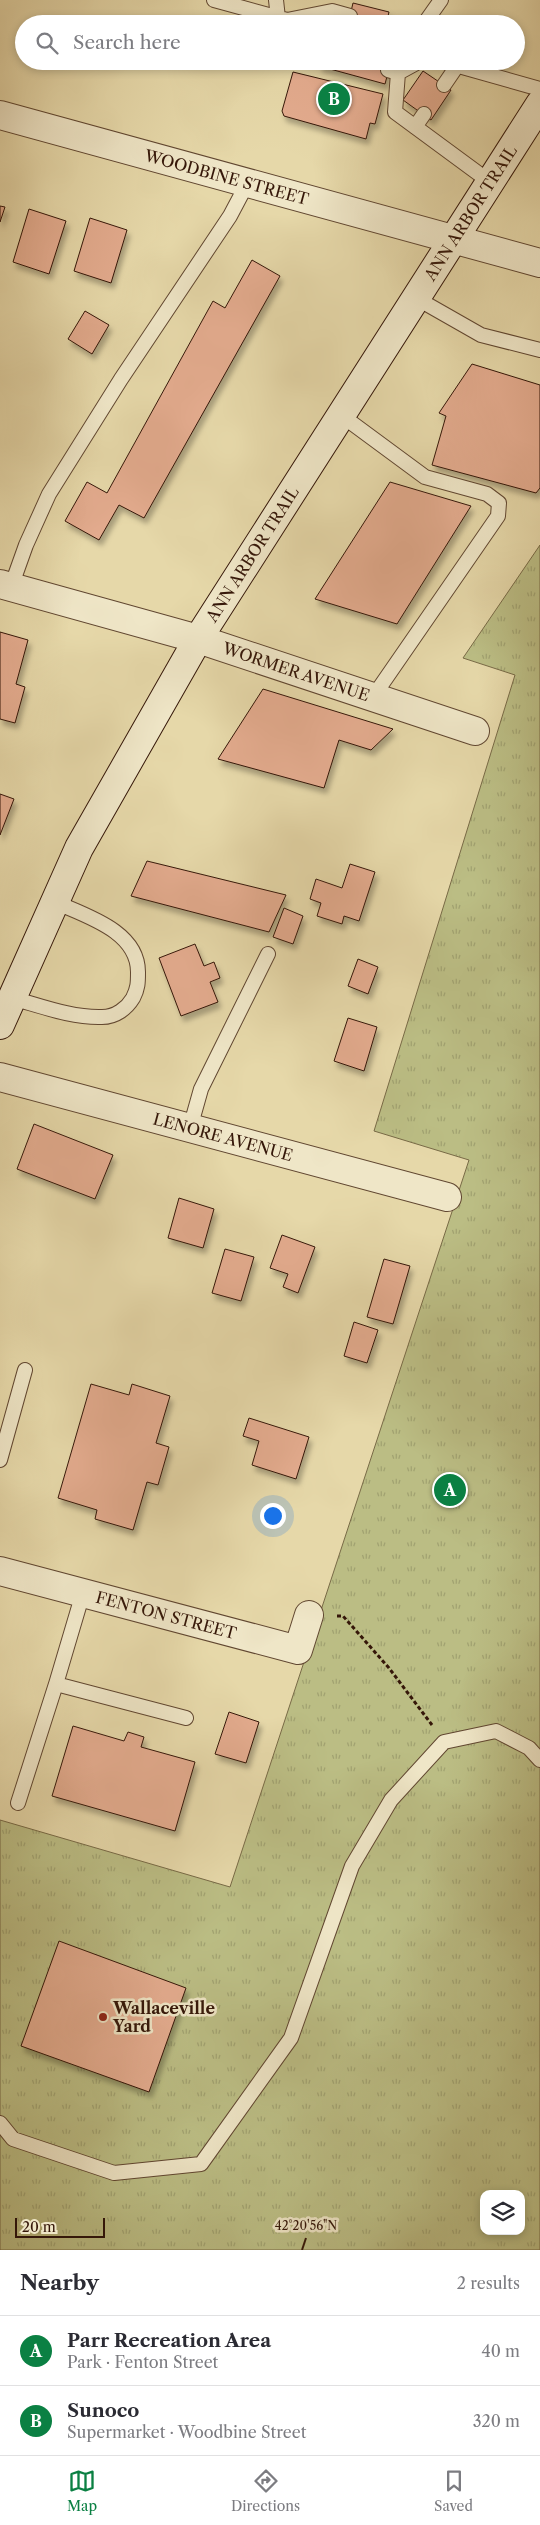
<!DOCTYPE html>
<html lang="en">
<head>
<meta charset="utf-8">
<style>
  body { margin:0; font-family:"Libre Caslon Text",serif; background:#f7f7f7; color:#2b2b33 }
  .controls { position:absolute; right:15px; bottom:15px; display:grid; overflow:hidden; border-radius:10px; box-shadow:0 2px 8px #0003 }
  .controls button { width:45px; height:45px; display:grid; place-items:center; padding:0; border:0; border-bottom:1px solid #e1e1e2; background:#fff; color:#2b2b33; font:25px sans-serif }
  .scale { position:absolute; left:15px; bottom:12px; width:90px; box-sizing:border-box; padding-left:5px; border:2px solid #351709; border-top:0; font-size:14px; line-height:18px; white-space:nowrap; color:#351709; -webkit-text-stroke:4px #efe6c7; paint-order:stroke }
  .you { position:absolute; left:272px; top:1515px; width:18px; height:18px; margin:-12px; border:4px solid #fff; border-radius:50%; background:#1a73e8; box-shadow:0 0 0 8px #1a73e833 }
  .badge { display:grid; place-items:center; width:32px; height:32px; border-radius:50%; background:#0b8043; color:#fff; font-size:16px; font-weight:700 }
  .pin { position:absolute; translate:-50% -50%; border:2px solid #fff; box-shadow:0 1px 5px #0006 }
  .list { margin:0; padding:0; list-style:none }
  h2 { display:flex; justify-content:space-between; align-items:center; height:65px; margin:0; padding:0 20px; font-size:21px }
  h2 small { font-size:16px; font-weight:400; color:#7c7c81 }
  .list li { display:grid; grid-template-columns:32px 1fr auto; gap:15px; align-items:center; box-sizing:border-box; height:70px; padding:0 20px; border-top:1px solid #e1e1e2 }
  .list b { display:block; font-size:19px; white-space:nowrap }
  .list p { margin:0; font-size:16px; white-space:nowrap; color:#7c7c81 }
  .list em { font-size:16px; font-style:normal; color:#7c7c81 }
  .icon { flex:none; width:28px; height:28px; fill:none; stroke:currentColor; stroke-width:2; stroke-linecap:round; stroke-linejoin:round }
  .map { position:relative; flex:none; width:540px; height:2250px; overflow:hidden }
  .search { position:absolute; background:#fff; box-shadow:0 2px 8px #0003; left:15px; right:15px; top:15px; height:55px; display:flex; align-items:center; gap:12px; box-sizing:border-box; padding:0 18px; border-radius:28px; color:#7c7c81; font-size:19px }
  .sheet { height:205px; background:#fff }
  nav { display:flex; justify-content:space-around; align-items:center; box-sizing:border-box; height:70px; border-top:1px solid #e1e1e2; background:#fff; font-size:14px; color:#7c7c81 }
  nav a { display:grid; justify-items:center; gap:2px }
  nav .on { color:#0b8043 }
  .map>svg:first-child { display:block }
  .park { fill:url(#park-tufts); stroke:#786a46; fill-rule:evenodd }
  .building { fill:#e3ab8e; stroke:#351709; filter:url(#shadow) }
  .lines { fill:none; stroke-linecap:round; stroke-linejoin:round }
  .lane-casing { stroke:#614731; stroke-width:16 }
  .street-casing { stroke:#614731; stroke-width:30 }
  .secondary-casing { stroke:#351709; stroke-width:30 }
  .path { stroke:#351709; stroke-width:3; stroke-dasharray:4 2.5; stroke-linecap:butt }
  .lane { stroke:#efe6c7; stroke-width:14 }
  .street { stroke:#efe6c7; stroke-width:28 }
  .secondary { stroke:#efe6c7; stroke-width:28 }
  .ticks { fill:none; stroke:#351709; stroke-width:2 }
  .poi-dot { fill:#8f2418; stroke:#efe6c7; stroke-width:2 }
  .labels { text-anchor:middle; stroke-width:5; stroke-linejoin:round; paint-order:stroke }
  .street-label { font-size:16px; fill:#351709; stroke:#efe6c7 }
  .poi-label { font-size:16px; font-weight:bold; fill:#351709; stroke:#efe6c7; text-anchor:start }
  .ticks-label { font-size:12px; text-anchor:middle; fill:#351709; stroke:#efe6c7; stroke-width:5; stroke-linejoin:round; paint-order:stroke }
</style>
</head>
<body>
<div class="map">
<svg width="540" height="2250" viewBox="0 0 540 2250">
  <defs>
    <pattern id="park-tufts" width="24" height="20" patternUnits="userSpaceOnUse" patternTransform="scale(1.25)"><rect width="24" height="20" fill="#bbbd84"/><path d="M3 7l-1-3M5 7V3M7 7l1-3M15 17l-1-3M17 17v-4M19 17l1-3" fill="none" stroke="#a1a271"/></pattern>
    <filter id="shadow"><feDropShadow dx="3" dy="5.5" stdDeviation="2.5" flood-color="#0004"/></filter>
  </defs>
  <rect width="100%" height="100%" fill="#e6d8a9"/>
  <filter id="stains"><feTurbulence type="fractalNoise" baseFrequency=".004" numOctaves="4"/><feColorMatrix values="0 0 0 0 .2 0 0 0 0 .09 0 0 0 0 .02 0 0 0 .5 -.17"/></filter>
  <radialGradient id="worn" r=".72"><stop offset=".6" stop-color="#630" stop-opacity="0"/><stop offset="1" stop-color="#630" stop-opacity=".3"/></radialGradient>
  <path class="park" d="M540,545V2250H0V1820L230,1887L469,1160L374,1131L515,675L463,658ZM484,2194H521V2231H484Z"/>
  <path class="building" d="M353,3L389,12L386,24H348Z
    M320,61H391L385,84L319,66Z
    M423,71L451,90L431,120L403,100Z
    M293,72L383,94L375,124L370,123L366,139L284,116L282,111Z
    M0,206L5,207L0,222Z
    M29,209L66,221L49,274L13,262Z
    M90,218L127,230L111,283L74,271Z
    M252,260L280,276L144,518L119,505L99,540L65,521L87,482L107,493L213,301L225,308Z
    M85,311L109,325L92,354L68,339Z
    M472,364L540,385V488L536,493L432,465L446,416L439,413Z
    M390,482L471,506L397,624L315,599Z
    M0,632L28,640L16,684L25,687L15,723L0,719Z
    M263,689L393,729L371,750L339,740L324,788L218,759Z
    M0,794L14,799L0,835Z
    M147,861L286,895L269,932L131,896Z
    M350,864L375,872L359,921L344,916L342,924L317,916L321,903L310,899L316,879L342,888Z
    M284,908L303,916L293,944L273,937Z
    M195,944L204,966L214,962L220,978L210,982L218,1002L181,1016L159,958Z
    M358,959L378,967L368,994L348,986Z
    M348,1018L377,1027L364,1071L334,1061Z
    M34,1124L113,1155L95,1199L17,1169Z
    M179,1198L214,1209L203,1248L168,1238Z
    M282,1235L315,1247L298,1293L283,1287L288,1274L270,1268Z
    M225,1249L254,1257L241,1301L212,1293Z
    M384,1259L410,1266L393,1324L367,1317Z
    M354,1322L378,1330L367,1363L344,1356Z
    M91,1384L129,1395L132,1384L170,1396L156,1443L169,1447L158,1485L147,1482L133,1530L95,1519L97,1510L58,1498Z
    M249,1418L309,1437L296,1479L252,1465L259,1441L243,1436Z
    M229,1712L259,1722L246,1763L215,1754Z
    M73,1726L124,1741L128,1732L144,1737L141,1747L195,1762L175,1831L52,1796Z
    M59,1941L186,1988L149,2092L21,2046Z"/>
  <g class="lines">
    <g class="lane-casing">
      <path id="lane" d="M214,0L287,20L291,24
        M276,0L278,18
        M287,20L332,11L350,16
        M424,24L441,0
        M441,61L540,89
        M388,70L398,73L395,112L490,182
        M398,73L420,61
        M444,85L457,66
        M415,127L424,114
        M416,298L481,335L540,350
        M341,415L425,477L487,494L499,503L498,516L373,697
        M11,587L26,545L49,494L121,379L230,216L248,182
        M12,998C41,1006 72,1018 102,1017C116,1017 127,1008 133,998C138,988 138,983 138,972C138,931 86,916 55,902
        M190,1128L201,1089L268,954
        M0,1460L25,1370
        M83,1593L56,1684L186,1718
        M18,1803L56,1684
        M0,2123L13,2139L114,2173L201,2164L291,2038L352,1866L391,1800L444,1742L496,1731L529,1748L540,1760"/>
    </g>
    <g class="street-casing">
      <g id="street">
        <path id="s1" d="M0,115L540,263"/>
        <path id="s2" d="M0,584L198,639L475,731"/>
        <path id="s3" d="M0,1077L447,1197"/>
        <path id="s4" d="M0,1571L298,1650L309,1615"/>
      </g>
    </g>
    <g class="secondary-casing">
      <g id="secondary">
        <path id="s5" d="M0,1025L79,848L198,639L540,104"/>
      </g>
    </g>
    <path class="path" d="M337,1616H343L389,1668L432,1725"/>
    <use href="#lane" class="lane"/>
    <use href="#street" class="street"/>
    <use href="#secondary" class="secondary"/>
  </g>
  <path class="ticks" d="M302,2250L306,2238"/>
  <circle class="poi-dot" cx="103" cy="2017" r="5"/>
  <g class="labels">
    <g class="street-label">
      <text dy="6" stroke="none"><textPath href="#s1" startOffset="235">WOODBINE STREET</textPath></text>
      <text dy="6" stroke="none"><textPath href="#s5" startOffset="940">ANN ARBOR TRAIL</textPath></text>
      <text dy="6" stroke="none"><textPath href="#s5" startOffset="535">ANN ARBOR TRAIL</textPath></text>
      <text dy="6" stroke="none"><textPath href="#s2" startOffset="309">WORMER AVENUE</textPath></text>
      <text dy="6" stroke="none"><textPath href="#s3" startOffset="231">LENORE AVENUE</textPath></text>
      <text dy="6" stroke="none"><textPath href="#s4" startOffset="172">FENTON STREET</textPath></text>
    </g>
    <g class="poi-label">
      <text x="113" y="2014">Wallaceville<tspan x="113" dy="18">Yard</tspan></text>
    </g>
  </g>
  <g class="ticks-label">
    <text x="306" y="2230">42°20'56"N</text>
  </g>
  <rect width="100%" height="100%" filter="url(#stains)"/>
  <rect width="100%" height="100%" fill="url(#worn)"/>
</svg>
<div class="controls">
<button><svg class="icon" aria-label="layers" viewBox="0 0 24 24"><path d="M12 4l9 5-9 5-9-5zM3 14l9 5 9-5"/></svg></button>
</div>
<div class="scale">20 m</div>
<div class="you"></div>
<div class="pin badge" style="left:450px;top:1490px">A</div>
<div class="pin badge" style="left:334px;top:99px">B</div>
<div class="search"><svg class="icon" aria-label="search" viewBox="0 0 24 24"><circle cx="10" cy="10" r="6"/><path d="M15 15l6 6"/></svg>Search here</div>
</div>
<section class="sheet">
<h2>Nearby<small>2 results</small></h2>
<ul class="list">
<li><span class="badge">A</span><div><b>Parr Recreation Area</b><p>Park · Fenton Street</p></div><em>40 m</em></li>
<li><span class="badge">B</span><div><b>Sunoco</b><p>Supermarket · Woodbine Street</p></div><em>320 m</em></li>
</ul>
</section>
<nav>
<a class="on"><svg class="icon" aria-label="map" viewBox="0 0 24 24"><path d="M3 6l6-2 6 2 6-2v14l-6 2-6-2-6 2zM9 4v14M15 6v14"/></svg>Map</a>
<a><svg class="icon" aria-label="directions" viewBox="0 0 24 24"><path d="M12 3l9 9-9 9-9-9zM9 14v-3h6M13 9l2 2-2 2"/></svg>Directions</a>
<a><svg class="icon" aria-label="saved" viewBox="0 0 24 24"><path d="M7 4h10v16l-5-4-5 4z"/></svg>Saved</a>
</nav>
</body>
</html>
